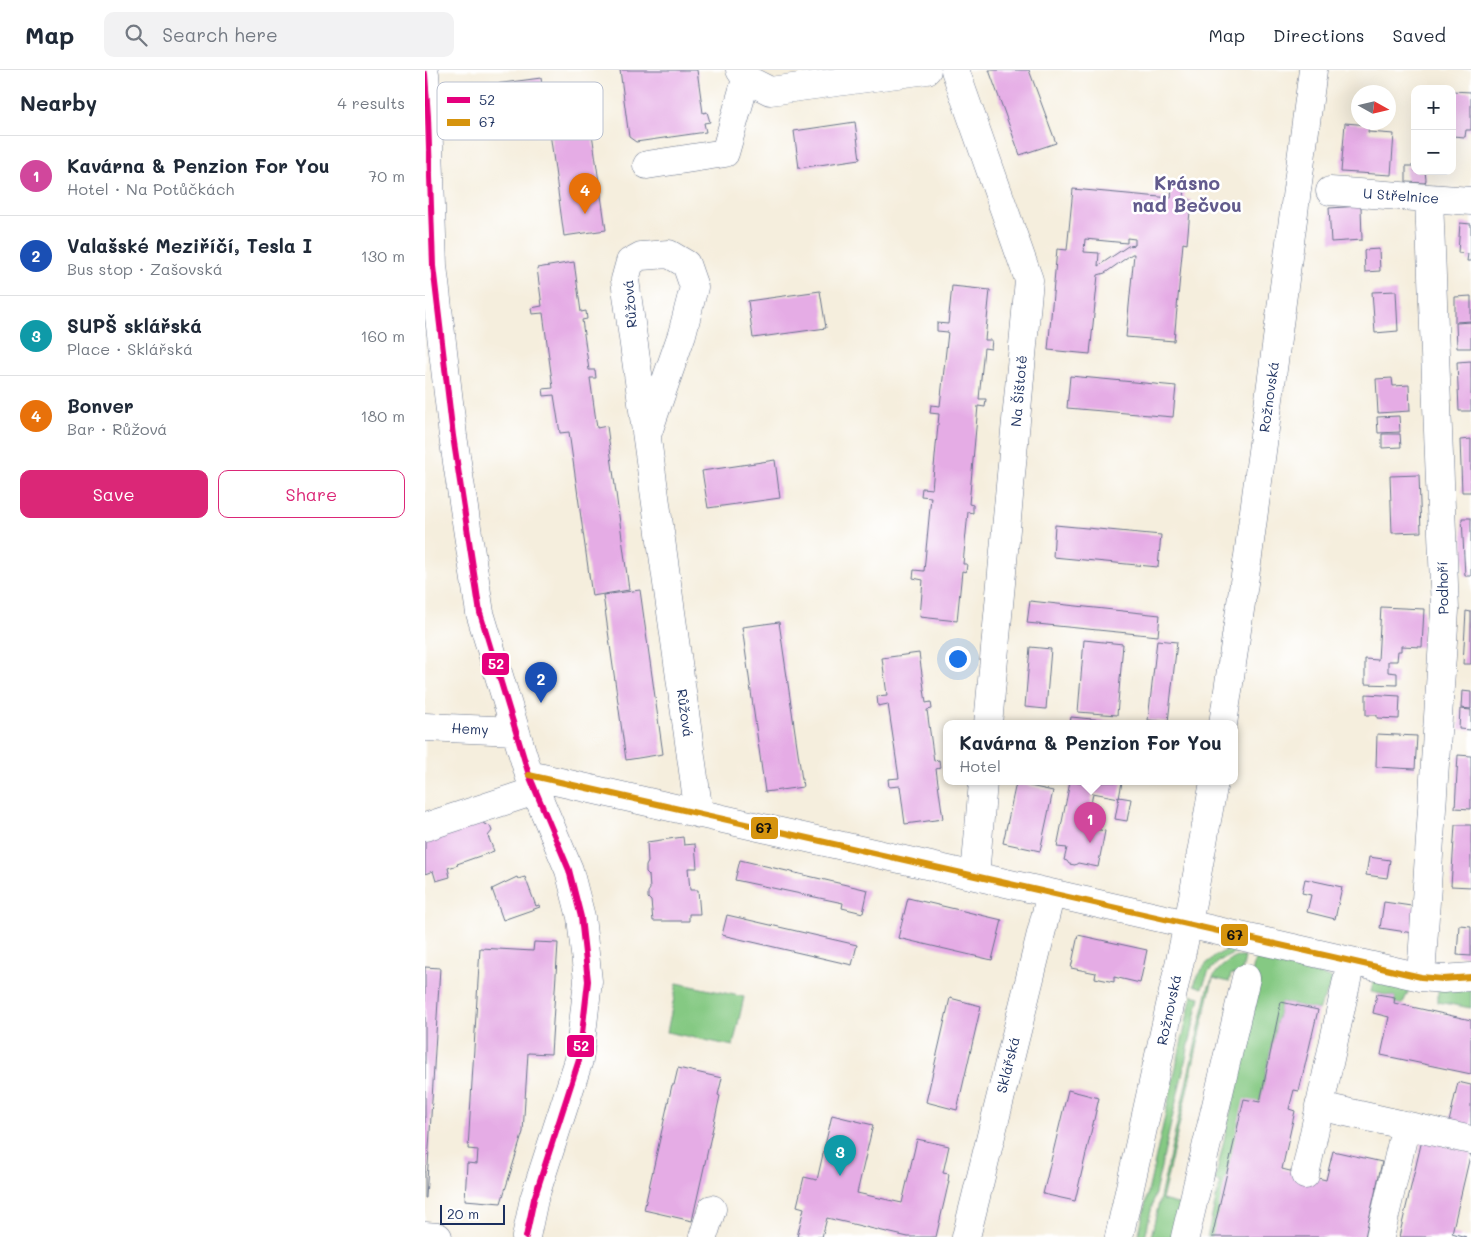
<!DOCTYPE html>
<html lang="en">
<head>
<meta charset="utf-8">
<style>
  body { margin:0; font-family:Mali,sans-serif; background:#f2f2f3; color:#1f2937 }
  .controls { position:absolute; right:15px; top:15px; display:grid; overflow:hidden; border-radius:10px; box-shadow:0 5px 20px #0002 }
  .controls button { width:45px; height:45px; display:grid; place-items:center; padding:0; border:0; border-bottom:1px solid #e0e1e3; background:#fff; color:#1f2937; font:25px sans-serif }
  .compass { position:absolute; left:926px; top:15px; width:45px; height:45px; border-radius:50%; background:#fff; box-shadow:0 5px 20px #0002; rotate:98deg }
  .scale { position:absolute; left:15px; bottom:12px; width:65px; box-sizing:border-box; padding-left:5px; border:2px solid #1b2f5e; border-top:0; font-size:14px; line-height:18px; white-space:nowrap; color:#1b2f5e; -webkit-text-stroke:4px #fff; paint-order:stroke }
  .you { position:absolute; left:532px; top:588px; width:18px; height:18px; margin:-12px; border:4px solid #fff; border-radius:50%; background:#1a73e8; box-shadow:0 0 0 8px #1a73e833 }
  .badge { display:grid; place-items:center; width:32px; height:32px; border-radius:50%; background:#db2777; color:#fff; font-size:16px; font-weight:700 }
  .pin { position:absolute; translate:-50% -41px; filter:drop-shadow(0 1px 2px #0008) }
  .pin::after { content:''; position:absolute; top:26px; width:18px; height:15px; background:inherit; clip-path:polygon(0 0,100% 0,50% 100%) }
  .popup { position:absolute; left:518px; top:650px; width:295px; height:65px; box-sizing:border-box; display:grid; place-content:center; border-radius:10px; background:#fff; filter:drop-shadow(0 1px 4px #0005); font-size:16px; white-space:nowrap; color:#747a83 }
  .popup b { font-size:19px; color:#1f2937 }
  .popup::after { content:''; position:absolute; left:50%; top:100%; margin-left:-10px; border:10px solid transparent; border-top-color:#fff }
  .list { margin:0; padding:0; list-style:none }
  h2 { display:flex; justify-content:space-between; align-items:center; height:65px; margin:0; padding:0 20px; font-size:21px }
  h2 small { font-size:16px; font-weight:400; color:#747a83 }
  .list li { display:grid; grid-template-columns:32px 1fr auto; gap:15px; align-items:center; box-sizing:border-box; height:80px; padding:0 20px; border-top:1px solid #e0e1e3 }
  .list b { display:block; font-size:19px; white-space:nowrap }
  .list p { margin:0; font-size:16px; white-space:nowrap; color:#747a83 }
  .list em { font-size:16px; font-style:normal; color:#747a83 }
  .actions { display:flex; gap:10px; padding:15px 20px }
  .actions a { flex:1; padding:11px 0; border:1px solid #db2777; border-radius:10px; text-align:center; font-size:18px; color:#db2777 }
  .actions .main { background:#db2777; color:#fff }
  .icon { flex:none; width:28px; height:28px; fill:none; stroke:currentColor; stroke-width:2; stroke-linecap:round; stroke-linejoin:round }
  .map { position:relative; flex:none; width:1046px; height:1167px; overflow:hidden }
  header { display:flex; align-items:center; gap:30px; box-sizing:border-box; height:70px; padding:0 25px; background:#fff; border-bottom:1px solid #e0e1e3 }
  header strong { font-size:24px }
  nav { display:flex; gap:28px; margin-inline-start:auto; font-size:18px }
  .search { width:350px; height:45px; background:#f2f2f3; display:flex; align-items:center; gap:12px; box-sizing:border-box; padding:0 18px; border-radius:10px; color:#747a83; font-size:19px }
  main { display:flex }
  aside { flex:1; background:#fff }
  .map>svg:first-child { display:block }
  .green { fill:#85c983; stroke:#507c70 }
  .building { fill:#e5ace5; fill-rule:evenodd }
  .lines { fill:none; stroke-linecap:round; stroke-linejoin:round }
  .minor-casing { stroke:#67728a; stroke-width:29 }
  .major-casing { stroke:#67728a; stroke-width:29 }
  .minor { stroke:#fff; stroke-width:28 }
  .major { stroke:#fff; stroke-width:28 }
  .bus-1-casing { stroke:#fff; stroke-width:10 }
  .bus-2-casing { stroke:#fff; stroke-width:10 }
  .bus-1 { stroke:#e5007d; stroke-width:6 }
  .bus-2 { stroke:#d6940e; stroke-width:6 }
  .labels { text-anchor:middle; stroke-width:5; stroke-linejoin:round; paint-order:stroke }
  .street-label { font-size:14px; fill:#1b2f5e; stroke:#fff }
  .district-label { font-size:19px; font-weight:bold; fill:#625b8d; stroke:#fff }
  .key { fill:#fff; stroke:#bbc1cf; stroke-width:1 }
  .key-label { font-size:14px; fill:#1b2f5e }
  .line-badge { stroke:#fff; stroke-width:2 }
  .badge-label { font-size:14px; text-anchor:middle; font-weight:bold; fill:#fff }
  .pale-badge-label { font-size:14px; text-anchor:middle; font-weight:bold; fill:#111 }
</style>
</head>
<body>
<header>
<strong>Map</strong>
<div class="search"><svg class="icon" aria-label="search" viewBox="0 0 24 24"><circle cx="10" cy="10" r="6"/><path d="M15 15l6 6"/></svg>Search here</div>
<nav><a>Map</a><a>Directions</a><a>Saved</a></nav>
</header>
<main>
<aside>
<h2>Nearby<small>4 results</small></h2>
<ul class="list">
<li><span class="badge" style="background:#d1479c">1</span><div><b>Kavárna &amp; Penzion For You</b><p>Hotel · Na Potůčkách</p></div><em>70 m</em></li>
<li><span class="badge" style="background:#1a4fb4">2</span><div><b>Valašské Meziříčí, Tesla I</b><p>Bus stop · Zašovská</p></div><em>130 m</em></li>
<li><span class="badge" style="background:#0f9aa8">3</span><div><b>SUPŠ sklářská</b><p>Place · Sklářská</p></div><em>160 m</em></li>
<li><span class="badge" style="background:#e8710a">4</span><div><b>Bonver</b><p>Bar · Růžová</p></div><em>180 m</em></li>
</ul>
<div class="actions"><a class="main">Save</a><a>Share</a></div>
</aside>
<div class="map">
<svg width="1046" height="1167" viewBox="0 0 1046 1167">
  <rect width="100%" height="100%" fill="#fff"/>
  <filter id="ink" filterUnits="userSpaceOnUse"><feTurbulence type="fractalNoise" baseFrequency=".02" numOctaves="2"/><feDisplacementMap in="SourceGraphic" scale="10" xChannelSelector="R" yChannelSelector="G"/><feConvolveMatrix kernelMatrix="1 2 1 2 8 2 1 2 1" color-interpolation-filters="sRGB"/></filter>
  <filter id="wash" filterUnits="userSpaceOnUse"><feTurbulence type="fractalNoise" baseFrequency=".0096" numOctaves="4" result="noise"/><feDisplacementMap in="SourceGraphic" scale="20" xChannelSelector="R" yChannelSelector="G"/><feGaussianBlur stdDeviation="1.12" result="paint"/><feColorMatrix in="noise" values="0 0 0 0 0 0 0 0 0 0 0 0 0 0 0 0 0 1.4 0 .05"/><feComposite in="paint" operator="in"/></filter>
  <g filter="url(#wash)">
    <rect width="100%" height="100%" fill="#f5eedd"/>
    <path class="green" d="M813,877L901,898L903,900L822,880L812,882L794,891L783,903L777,918L769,915C777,894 790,882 813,877Z
      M812,887H820L816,906L806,904L804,912L788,908L737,1130L760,1136L753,1167H726L783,919C789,902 796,895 812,887Z
      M830,889L907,908V913L893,940L856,932L835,1032L787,1167H782L795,1112L790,1110L835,911L826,909Z
      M949,907L988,912L977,935L969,933L970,927L946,922Z
      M252,913L319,927L308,976L242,962Z
      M1013,914L1046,915V938L1013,932Z
      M767,925L775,927L720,1167H713Z"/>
    <g id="blocks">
      <path class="building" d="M195,0H272L278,43L282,42L285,52L279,53L281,62L211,72L204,67Z
        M564,0H604L631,73L595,85Z
        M116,8L121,45L37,56L32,19Z
        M1027,21L1046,22V60H1041L1040,67L1027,66Z
        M164,43L181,160L139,166L123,48Z
        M430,52L435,89L374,98L369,61Z
        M920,53L944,55L943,62L969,64L966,105L916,102Z
        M981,96H990V101H1000L1001,110L1000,113L981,112Z
        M747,115L760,117L759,129L766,130L762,174L758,173L749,271L701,267L709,184H707L680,203L673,205L665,284L623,280L632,179L642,180L648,119L746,128ZM702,168L710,169V175L703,176L673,196L674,183L659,182L660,169L702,173Z
        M936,136L937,170L906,172L904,138Z
        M1035,153L1046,154V191H1042L1043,184L1033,183Z
        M954,179L955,201L940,202L939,180Z
        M149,192L156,242L161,241L162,249L157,250L164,300H170L171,308H165L172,358L182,356L204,520L167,526L144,362L135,363L129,325L119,326L118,319L128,318L118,243L107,244L106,238L117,236L112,198Z
        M527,216L565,220L560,270H567L566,279L559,278L554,329H561L560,337L553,336L544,434L548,435V443L543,442L538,494H542L541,502L537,501L532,551L495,547L498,510L488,508L489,500L499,501L506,427L496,426L497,418L507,419L514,344L505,343L506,335L515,336L523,262L512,261V253L523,254Z
        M395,221L401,258L328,268L323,231Z
        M971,221L973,261L950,263L947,222Z
        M1046,226V251L1030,252V227Z
        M1046,252V278H1032L1031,253Z
        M1046,291V341H1034L1032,292Z
        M645,306L751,316L748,347L642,338Z
        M967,308L968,316L984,315L985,341L953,343L951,309Z
        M974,346L975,362L953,363L952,347Z
        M957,364H975L976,377L957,378Z
        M1046,369V422H1037L1035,370Z
        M350,390L355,428L283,438L277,401Z
        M994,405L996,462L967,463L965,406Z
        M1037,448H1046V506H1040Z
        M630,455L736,465L733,497L628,487Z
        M215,520L238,684L201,690L178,525Z
        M605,531L735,545L733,566L602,553Z
        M956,537L999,539L997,577L976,576V581H973L972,591H963V602L972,603V615L940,614V589L953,590Z
        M1041,541L1046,542V594H1038Z
        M354,552L378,717L340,722L317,557Z
        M659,570L698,574L692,645L653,642Z
        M732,570L752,572L743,652L723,650Z
        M605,577L626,579L621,639L600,637Z
        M494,583L501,633L506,632L507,639L502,640L509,691L514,690L515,698L511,699L518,749L480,754L475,716L464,717L463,709L474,708L463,634L453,636L452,626L462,625L457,588Z
        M1037,621L1046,622V639L1036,638Z
        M941,624L975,626L974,649L952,648V645H941Z
        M1035,639L1046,640V660L1034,659Z
        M646,647L709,653V654H645Z
        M952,664L992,666L990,699L951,697Z
        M1033,685L1046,686V739L1030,738Z
        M645,712H697L694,728L668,723L661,757L680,761L673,797L653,793L650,795L644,794L642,791L639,790L642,778L632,777Z
        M591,713L628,721L615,781L578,773Z
        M694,727L706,729L702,751L690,749Z
        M58,752L59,754L65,756L67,761L63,766L69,781L32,794L33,795L23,798L25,807L11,811L8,801L0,804V770Z
        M1030,755H1046V817L1026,816Z
        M258,767L259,775L270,774L272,798H263L265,820H273L275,844H264V851H228L226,831L223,828V822L225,819L224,805L221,802V796L223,792L222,772Z
        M944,787L965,790L962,808L941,805Z
        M315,790L443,820L438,843L417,838L418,833L310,810Z
        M92,807L93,809L100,807L111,836L114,835L115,837L78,850L67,819Z
        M880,809L917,817L910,849L882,842L886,825L877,823Z
        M483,828L577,850L567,890L473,868Z
        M959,832L993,837L988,863L955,858Z
        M302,845L432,875L427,895L297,865Z
        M1034,855L1046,856V886L1032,885Z
        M653,865L722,880L715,913L689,907V912L670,908L671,903L646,898Z
        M109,872L133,873L126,984L103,983L98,1062L76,1133L40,1130L42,1093L52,1094L53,1080L43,1079L55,878L108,881Z
        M0,897L15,898L1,1128H0Z
        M952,924L970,927L969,933L1046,950V1004L956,985L964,947L948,943Z
        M525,928L556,936L532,1040L501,1032Z
        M856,932L893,940L874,1021L869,1020L864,1039L870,1041L857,1099L901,1110L908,1081L957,1092L940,1167H787L819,1029L835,1032Z
        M253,998L297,1008L293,1025L295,1026L267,1151L219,1140L247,1015H249Z
        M1033,1012L1046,1015V1057L1024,1052Z
        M643,1020L674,1028L650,1131L618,1124Z
        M407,1045L448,1055L432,1123L477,1133L492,1069L524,1076L518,1103L524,1104L523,1111H524L511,1167H483L402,1148L397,1167H372L379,1138L372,1136L379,1107L392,1110Z
        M997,1070L1046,1082L1027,1163L1041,1167H974Z"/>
    </g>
  </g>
  <g filter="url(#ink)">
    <use href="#blocks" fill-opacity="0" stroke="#67728a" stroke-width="1"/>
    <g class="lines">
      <g class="minor-casing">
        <path id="minor" d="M315,0L321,9L345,21L502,0
          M530,0L604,210L563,654
          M0,4L3,47L8,196L28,366L55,543L104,705L144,800L156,847L163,911L154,990L109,1129L101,1167
          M222,95L300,83L321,9
          M905,121L1046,131
          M222,365L257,264L269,217L261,194L244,184L216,186L205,192L200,210L274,744
          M0,657L90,661
          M104,705L996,907L1018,909L1046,907
          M0,757L110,721
          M550,806L558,712
          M996,907L1020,540L1004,129
          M894,1036L1046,1070
          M880,1105L926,891
          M0,1166L13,1167
          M278,1167L287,1139
          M541,1167L626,823
          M760,1167L821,908
          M955,1167L981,1055"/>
      </g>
      <g class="major-casing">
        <path id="major" d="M798,654L823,486L888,0
          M694,1167L763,854L789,712"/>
      </g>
      <use href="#minor" class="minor"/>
      <use href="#major" class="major"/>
      <g class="bus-1-casing">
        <path id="bus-1" d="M0,4L3,47L8,196L28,366L55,543L104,705L144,800L156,847L163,911L154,990L109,1129L101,1167"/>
      </g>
      <g class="bus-2-casing">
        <path id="bus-2" d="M104,705L996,907L1018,909L1046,907"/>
      </g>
      <use href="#bus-1" class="bus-1"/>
      <use href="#bus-2" class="bus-2"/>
    </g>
  </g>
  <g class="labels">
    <g class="street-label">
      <text transform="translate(976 126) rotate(4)" y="5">U Střelnice</text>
      <text transform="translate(205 234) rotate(-95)" y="5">Růžová</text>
      <text transform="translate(594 321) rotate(-85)" y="5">Na Šištotě</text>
      <text transform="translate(844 327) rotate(-82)" y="5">Rožnovská</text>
      <text transform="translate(1018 518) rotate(-91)" y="5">Podhoří</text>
      <text transform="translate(260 643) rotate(82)" y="5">Růžová</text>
      <text transform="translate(45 659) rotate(3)" y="5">Hemy</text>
      <text transform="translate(744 940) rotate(-78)" y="5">Rožnovská</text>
      <text transform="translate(583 995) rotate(-76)" y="5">Sklářská</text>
    </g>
    <g class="district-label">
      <text x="762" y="120">Krásno<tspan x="762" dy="22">nad Bečvou</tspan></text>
    </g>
  </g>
  <rect x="12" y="12" width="166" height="58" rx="8" class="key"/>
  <rect x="22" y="27" width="23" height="6" fill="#e5007d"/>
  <rect x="22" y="49" width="23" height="7" fill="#d6940e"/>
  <g class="key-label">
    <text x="54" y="35">52</text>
    <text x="54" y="57">67</text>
  </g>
  <g class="line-badge">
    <rect x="56" y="582" width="29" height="24" rx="5" fill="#e5007d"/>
    <rect x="325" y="746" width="29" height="24" rx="5" fill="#d6940e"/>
    <rect x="795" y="853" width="29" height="24" rx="5" fill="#d6940e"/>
    <rect x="141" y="964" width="29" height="24" rx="5" fill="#e5007d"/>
  </g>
  <g class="badge-label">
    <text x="71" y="599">52</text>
    <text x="156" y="981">52</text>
  </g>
  <g class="pale-badge-label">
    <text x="339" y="763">67</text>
    <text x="810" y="870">67</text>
  </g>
</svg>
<div class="controls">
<button>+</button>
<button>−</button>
</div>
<svg class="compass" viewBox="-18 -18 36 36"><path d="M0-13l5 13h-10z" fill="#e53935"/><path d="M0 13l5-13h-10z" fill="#747a83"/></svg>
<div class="scale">20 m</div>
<div class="you"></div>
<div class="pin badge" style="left:665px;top:773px;background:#d1479c">1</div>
<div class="popup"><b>Kavárna &amp; Penzion For You</b>Hotel</div>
<div class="pin badge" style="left:116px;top:633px;background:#1a4fb4">2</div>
<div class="pin badge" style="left:415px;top:1106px;background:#0f9aa8">3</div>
<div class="pin badge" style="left:160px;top:144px;background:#e8710a">4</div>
</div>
</main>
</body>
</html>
